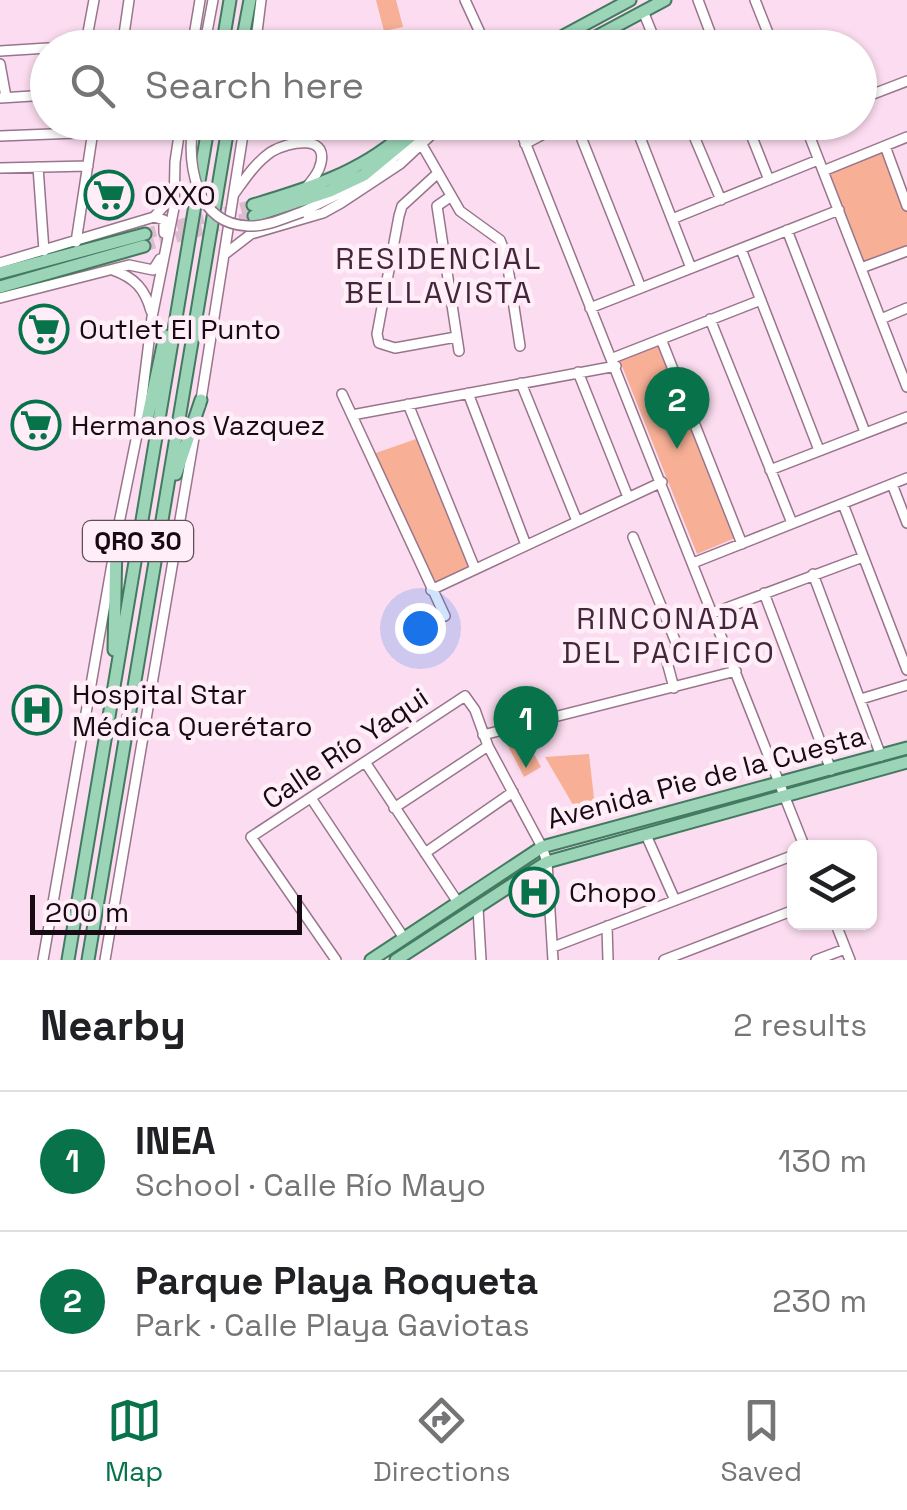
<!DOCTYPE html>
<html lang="en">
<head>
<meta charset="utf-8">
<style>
  body { margin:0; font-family:"Space Grotesk",sans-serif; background:#f6f6f6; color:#202124 }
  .controls { position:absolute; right:30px; bottom:30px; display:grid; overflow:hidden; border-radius:15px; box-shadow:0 2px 8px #0004 }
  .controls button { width:90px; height:90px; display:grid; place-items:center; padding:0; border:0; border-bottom:2px solid #e0e0e0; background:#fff; color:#202124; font:50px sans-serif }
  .scale { position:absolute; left:30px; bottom:25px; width:272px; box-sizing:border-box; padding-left:10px; border:5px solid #170a13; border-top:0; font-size:28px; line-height:35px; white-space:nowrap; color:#170a13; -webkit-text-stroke:8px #ffeef8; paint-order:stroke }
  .you { position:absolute; left:420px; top:628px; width:35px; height:35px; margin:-25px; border:8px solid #fff; border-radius:50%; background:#1a73e8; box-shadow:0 0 0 15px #1a73e833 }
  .badge { display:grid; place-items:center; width:65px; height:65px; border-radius:50%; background:#08734b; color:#fff; font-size:32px; font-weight:700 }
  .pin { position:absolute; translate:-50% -82px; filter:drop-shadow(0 2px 5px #0008) }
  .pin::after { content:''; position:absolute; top:52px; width:35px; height:30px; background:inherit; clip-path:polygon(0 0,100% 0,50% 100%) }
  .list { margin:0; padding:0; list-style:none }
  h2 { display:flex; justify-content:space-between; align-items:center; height:130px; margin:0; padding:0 40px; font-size:42px }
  h2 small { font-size:32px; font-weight:400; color:#757577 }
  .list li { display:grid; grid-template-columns:65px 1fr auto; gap:30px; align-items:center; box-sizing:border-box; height:140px; padding:0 40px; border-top:2px solid #e0e0e0 }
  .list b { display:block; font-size:38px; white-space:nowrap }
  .list p { margin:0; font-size:32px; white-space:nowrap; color:#757577 }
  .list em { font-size:32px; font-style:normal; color:#757577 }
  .icon { flex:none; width:55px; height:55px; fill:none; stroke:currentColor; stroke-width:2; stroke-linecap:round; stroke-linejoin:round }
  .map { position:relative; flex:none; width:907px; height:960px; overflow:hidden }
  .search { position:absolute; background:#fff; box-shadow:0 2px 8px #0004; left:30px; right:30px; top:30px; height:110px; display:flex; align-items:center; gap:25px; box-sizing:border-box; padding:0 35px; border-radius:55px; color:#757577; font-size:38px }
  .sheet { height:410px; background:#fff }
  nav { display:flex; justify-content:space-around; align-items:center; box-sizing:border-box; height:140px; border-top:2px solid #e0e0e0; background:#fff; font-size:28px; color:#757577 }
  nav a { display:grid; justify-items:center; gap:5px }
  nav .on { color:#08734b }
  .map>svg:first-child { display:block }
  .green { fill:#f7af96 }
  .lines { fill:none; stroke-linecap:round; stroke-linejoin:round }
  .major-tunnel { stroke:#dabccf; stroke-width:11; stroke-dasharray:11 5.5; stroke-linecap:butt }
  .minor-casing { stroke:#99758c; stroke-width:12 }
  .major-casing { stroke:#437a60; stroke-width:15 }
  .minor { stroke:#fff; stroke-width:9 }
  .major { stroke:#9cd4b8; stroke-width:11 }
  .minor-bridge-casing { stroke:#99758c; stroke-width:12; stroke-linecap:butt }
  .minor-bridge { stroke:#fff; stroke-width:9 }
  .labels { text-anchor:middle; stroke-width:9; stroke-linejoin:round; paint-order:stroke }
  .shield { fill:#ffeef8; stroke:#5d4e58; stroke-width:2.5 }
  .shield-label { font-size:25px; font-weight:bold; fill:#170a13 }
  .poi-label { font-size:28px; fill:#170a13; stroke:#ffeef8; text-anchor:start }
  .street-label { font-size:28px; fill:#170a13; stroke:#ffeef8 }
  .neighbourhood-label { font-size:30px; letter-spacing:2.5px; fill:#44263b; stroke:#ffeef8 }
</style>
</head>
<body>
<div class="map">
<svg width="907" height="960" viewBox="0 0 907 960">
  <rect width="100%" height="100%" fill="#fcdcf0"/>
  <path class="green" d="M376,0H396L403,27L384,31Z
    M883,149L907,208V248L863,265L825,171Z
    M658,346L735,538L697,554L620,361Z
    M419,438L472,565L431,585L373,454Z
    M524,735L541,767L524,777L507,744Z
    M589,754L596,816L582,820L545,757Z"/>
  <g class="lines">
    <path class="major-tunnel" d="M145,234L253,205
      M144,246L254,216"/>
    <g class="minor-casing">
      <path id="minor" d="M465,0L487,48
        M698,0L716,48
        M755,0L774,48
        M643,11L658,48
        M60,48L86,46
        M85,48L94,0
        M122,48L129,0
        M192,48L200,0
        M204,48L213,0
        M255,48L261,0
        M0,51L48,48
        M0,64L6,97
        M0,98L48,95
        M860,99L907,81
        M331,122L345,126L370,122
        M517,122L805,848
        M575,122L641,288
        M634,122L691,268
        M688,122L721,200
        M746,122L769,180
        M804,122L907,387
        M0,136L180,129
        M525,144L566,122
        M422,145L460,211L500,240L506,255L520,346
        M885,146L907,206
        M38,167L44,251
        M0,168L88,166
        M823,171L907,137
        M438,173L402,206L399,216L377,334L379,343L395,348L456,337
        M234,194C245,179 255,163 271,152C289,141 333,133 319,169C316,176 310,183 305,189
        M450,197L437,206L459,351
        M302,212L365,181L436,122
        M154,217L164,220V233
        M672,219L818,160
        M787,230L865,432
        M76,242L93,131
        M741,249L819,450
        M225,254L251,234L323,213L341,203L400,164L445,122
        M0,263L154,217L164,206L171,188
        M861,268L907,251
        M113,270C135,278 145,289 151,311
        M0,298L129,265L153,270L160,259
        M590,308L839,210
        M710,319L792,523
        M881,319L907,308
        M661,339L742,544
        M613,358L761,300
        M578,372L628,497
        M521,383L577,521
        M468,393L526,545
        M342,394L445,616
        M408,404L475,569
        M200,406L245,122
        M352,415L616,366
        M770,470L907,417
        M892,484L907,523
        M843,504L907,670
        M633,537L677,645L667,662L674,688
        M115,543L138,430L152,317L174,208L175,162L181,122
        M693,563L907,478
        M813,574L881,756
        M431,590L662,482
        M764,593L831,770
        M713,613L863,557
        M861,699L907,685
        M483,735L736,671
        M365,762L457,901
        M311,798L404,938
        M394,808L488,746
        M646,835L674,898
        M425,853L513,792
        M478,908L481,960
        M835,922L850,960
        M607,926L608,960
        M553,947L794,855
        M43,960L112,564
        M105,960L196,426
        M336,960L251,837L465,696L475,710L488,746L542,847L547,862L553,960
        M664,960L794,910
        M816,960L845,949"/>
    </g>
    <g class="major-casing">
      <path id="major" d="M222,48L230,0
        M241,48L250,0
        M541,48L630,0
        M575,48L665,0
        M253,205C307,189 359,173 402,135
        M254,216L330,191L364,175L428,122
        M0,273L145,234
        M0,287L144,246
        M138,430L147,420L165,336
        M176,474L201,400
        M114,650L116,539
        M68,960L209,122
        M88,960L229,122
        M371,960L542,847L907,748
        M396,960L547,862L907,762"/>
    </g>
    <use href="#minor" class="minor"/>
    <use href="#major" class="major"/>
    <g class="minor-bridge-casing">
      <path id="minor-bridge" d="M193,122C187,164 195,224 248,226C266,227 285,218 302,212"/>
    </g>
    <use href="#minor-bridge" class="minor-bridge"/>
  </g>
  <defs>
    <g id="supermarket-ring" transform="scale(2.5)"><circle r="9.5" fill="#ffeef8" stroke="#08734b" stroke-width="1.5"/><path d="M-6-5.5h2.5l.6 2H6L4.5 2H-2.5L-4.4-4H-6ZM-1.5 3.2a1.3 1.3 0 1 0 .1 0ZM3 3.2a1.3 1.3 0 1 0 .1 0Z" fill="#08734b"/></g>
    <g id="hospital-ring" transform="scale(2.5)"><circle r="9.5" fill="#ffeef8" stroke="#08734b" stroke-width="1.5"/><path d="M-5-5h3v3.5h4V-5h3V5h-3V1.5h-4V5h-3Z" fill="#08734b"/></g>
  </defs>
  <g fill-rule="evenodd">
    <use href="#supermarket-ring" x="109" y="195"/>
    <use href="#supermarket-ring" x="44" y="329"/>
    <use href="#supermarket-ring" x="36" y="425"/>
    <use href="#hospital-ring" x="37" y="710"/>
    <use href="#hospital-ring" x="534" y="892"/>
  </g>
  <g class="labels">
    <rect class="shield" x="83" y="521" width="110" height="40" rx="8"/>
    <g class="shield-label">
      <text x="138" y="550">QRO 30</text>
    </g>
    <g class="poi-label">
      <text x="144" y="205">OXXO</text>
      <text x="79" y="339">Outlet El Punto</text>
      <text x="71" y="435">Hermanos Vazquez</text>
      <text x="72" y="704">Hospital Star<tspan x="72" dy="32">Médica Querétaro</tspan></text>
      <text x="569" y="902">Chopo</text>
    </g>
    <g class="street-label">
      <text transform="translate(345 748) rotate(-34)" y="10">Calle Río Yaqui</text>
      <text transform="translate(706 777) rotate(-15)" y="10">Avenida Pie de la Cuesta</text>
    </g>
    <g class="neighbourhood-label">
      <text x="439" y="269">RESIDENCIAL<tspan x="439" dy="34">BELLAVISTA</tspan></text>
      <text x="669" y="629">RINCONADA<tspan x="669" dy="34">DEL PACIFICO</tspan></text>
    </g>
  </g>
</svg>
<div class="controls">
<button><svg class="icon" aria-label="layers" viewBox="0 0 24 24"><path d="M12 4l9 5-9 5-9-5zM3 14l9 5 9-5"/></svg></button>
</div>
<div class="scale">200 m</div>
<div class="you"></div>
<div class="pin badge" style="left:526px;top:768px">1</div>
<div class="pin badge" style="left:677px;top:449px">2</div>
<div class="search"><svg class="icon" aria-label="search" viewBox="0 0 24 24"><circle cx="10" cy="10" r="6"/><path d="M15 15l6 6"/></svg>Search here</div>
</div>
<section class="sheet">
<h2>Nearby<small>2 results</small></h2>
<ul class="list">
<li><span class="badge">1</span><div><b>INEA</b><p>School · Calle Río Mayo</p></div><em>130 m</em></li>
<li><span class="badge">2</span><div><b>Parque Playa Roqueta</b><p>Park · Calle Playa Gaviotas</p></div><em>230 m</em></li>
</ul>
</section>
<nav>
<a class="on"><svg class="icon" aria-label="map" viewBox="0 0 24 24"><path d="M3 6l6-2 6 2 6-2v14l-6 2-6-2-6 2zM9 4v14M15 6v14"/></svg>Map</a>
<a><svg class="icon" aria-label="directions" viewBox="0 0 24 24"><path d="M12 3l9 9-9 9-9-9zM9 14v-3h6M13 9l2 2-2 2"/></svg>Directions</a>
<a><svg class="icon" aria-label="saved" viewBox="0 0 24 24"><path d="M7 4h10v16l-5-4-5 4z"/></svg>Saved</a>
</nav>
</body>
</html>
